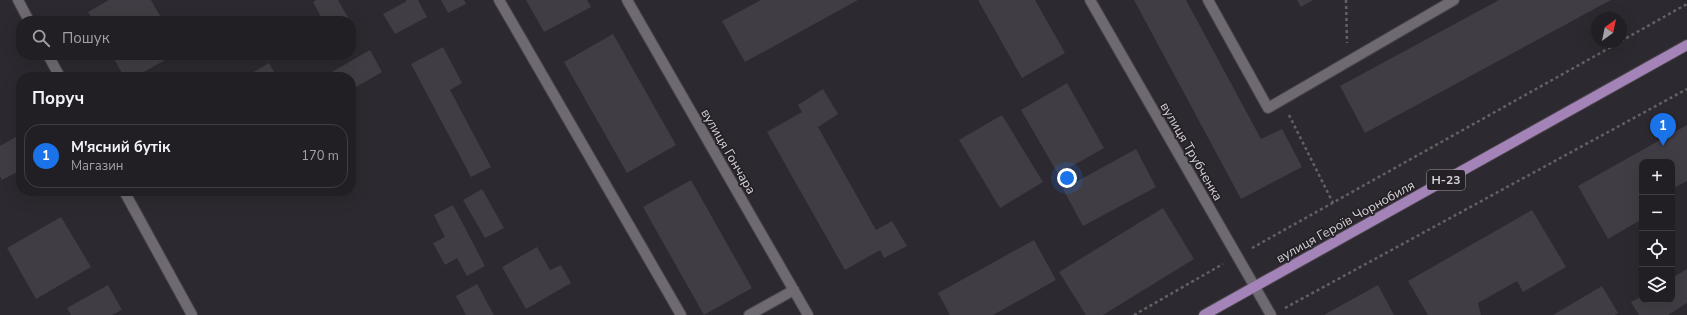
<!DOCTYPE html>
<html lang="uk">
<head>
<meta charset="utf-8">
<style>
  body { margin:0; font-family:"Nunito Sans",sans-serif; background:#2e2c31; color:#f1f3f6 }
  .controls { position:absolute; right:12px; bottom:12px; display:grid; overflow:hidden; border-radius:8px; box-shadow:0 4px 16px #0002 }
  .controls button { width:36px; height:36px; display:grid; place-items:center; padding:0; border:0; border-bottom:1px solid #3f3d41; background:#221f24; color:#f1f3f6; font:20px sans-serif }
  .compass { position:absolute; left:1591px; top:12px; width:36px; height:36px; border-radius:50%; background:#221f24; box-shadow:0 4px 16px #0002; rotate:33deg }
  .you { position:absolute; left:1067px; top:178px; width:14px; height:14px; margin:-10px; border:3px solid #fff; border-radius:50%; background:#1a73e8; box-shadow:0 0 0 6px #1a73e833 }
  .badge { display:grid; place-items:center; width:26px; height:26px; border-radius:50%; background:#1a73e8; color:#fff; font-size:13px; font-weight:700 }
  .pin { position:absolute; translate:-50% -33px; filter:drop-shadow(0 1px 2px #0008) }
  .pin::after { content:''; position:absolute; top:21px; width:14px; height:12px; background:inherit; clip-path:polygon(0 0,100% 0,50% 100%) }
  .list { margin:0; padding:0; list-style:none }
  h2 { display:flex; justify-content:space-between; align-items:center; height:52px; margin:0; padding:0 16px; font-size:17px }
  h2 small { font-size:13px; font-weight:400; color:#a2a2a6 }
  .list li { display:grid; grid-template-columns:26px 1fr auto; gap:12px; align-items:center; box-sizing:border-box; height:64px; margin:0 8px 8px; padding:0 8px; border:1px solid #3f3d41; border-radius:16px }
  .list b { display:block; font-size:15px; white-space:nowrap }
  .list p { margin:0; font-size:13px; white-space:nowrap; color:#a2a2a6 }
  .list em { font-size:13px; font-style:normal; color:#a2a2a6 }
  .icon { flex:none; width:22px; height:22px; fill:none; stroke:currentColor; stroke-width:2; stroke-linecap:round; stroke-linejoin:round }
  .map { position:relative; flex:none; width:1687px; height:315px; overflow:hidden }
  .search { position:absolute; background:#221f24; box-shadow:0 4px 16px #0002; left:16px; top:16px; width:340px; height:44px; display:flex; align-items:center; gap:10px; box-sizing:border-box; padding:0 14px; border-radius:16px; color:#a2a2a6; font-size:15px }
  .panel { position:absolute; background:#221f24; box-shadow:0 4px 16px #0002; left:16px; top:72px; width:340px; height:124px; border-radius:16px }
  .map>svg:first-child { display:block }
  .building { fill:#413d44 }
  .lines { fill:none; stroke-linecap:round; stroke-linejoin:round }
  .minor-casing { stroke:#474449; stroke-width:12 }
  .major-casing { stroke:#474449; stroke-width:12 }
  .path { stroke:#646066; stroke-width:2.5; stroke-dasharray:3 3; stroke-linecap:butt }
  .minor { stroke:#6f6a72; stroke-width:10 }
  .major { stroke:#a484b8; stroke-width:10 }
  .labels { text-anchor:middle; stroke-width:3.5; stroke-linejoin:round; paint-order:stroke }
  .shield { fill:#242026; stroke:#9f9ca0; stroke-width:1 }
  .shield-label { font-size:12px; font-weight:bold; fill:#d4d1d5 }
  .street-label { font-size:13px; fill:#d4d1d5; stroke:#242026 }
</style>
</head>
<body>
<div class="map">
<svg width="1687" height="315" viewBox="0 0 1687 315">
  <rect width="100%" height="100%" fill="#2d2930"/>
  <path class="building" d="M109,0H151L163,21H93L88,12Z
    M316,0H338L350,21H319L322,19L313,2Z
    M406,0H418L427,17L395,34L383,14L407,1Z
    M441,0H464L466,4L448,13Z
    M526,0H587L591,7L544,32Z
    M761,0H858L745,62L722,21Z
    M978,0H1035L1065,53L1022,78Z
    M1134,0H1186L1261,139L1282,129L1302,167L1241,199Z
    M1297,0H1313L1301,7Z
    M1499,0H1611L1365,133L1340,86Z
    M613,34L676,145L627,173L564,62Z
    M443,47L462,83L450,90L491,167L471,177L411,64Z
    M370,50L382,72L351,90V77H323Z
    M112,55H174L135,77H124Z
    M269,63L277,77H245Z
    M1067,83L1104,148L1058,174L1021,110Z
    M823,89L838,114L818,127L876,230L892,221L907,246L884,258L880,250L845,270L767,132L802,112L798,105Z
    M1002,115L1043,182L1000,208L959,140Z
    M1687,125V181L1672,189V162H1642V219L1608,239L1578,186Z
    M21,134V170L2,180L0,176V146Z
    M1136,149L1156,187L1083,226L1063,189Z
    M691,180L752,288L704,315L643,207Z
    M482,189L504,228L485,238L463,200Z
    M453,205L485,266L467,276L457,258L445,265L433,243L445,237L434,215Z
    M1163,208L1194,259L1103,315H1086L1059,272Z
    M1532,210L1566,267L1523,292L1517,281L1478,303L1481,315H1428L1408,281Z
    M61,217L91,267L36,299L7,248Z
    M1034,240L1056,280L993,315H950L938,293Z
    M537,247L550,270L561,265L571,283L526,309L502,267Z
    M1687,269V303L1668,315H1639L1631,302L1642,296V300H1672V278Z
    M477,284L494,315H466L456,296Z
    M108,285L122,310L112,315H71L67,308Z
    M1378,285L1394,315H1324Z
    M1602,286L1618,313L1615,315H1553Z"/>
  <g class="lines">
    <g class="minor-casing">
      <path id="minor" d="M18,0L29,21
        M499,0L681,315
        M627,0L808,315
        M1090,0L1271,315
        M1208,0L1268,108L1454,0
        M48,55L60,77
        M124,191L192,315
        M749,315L794,290"/>
    </g>
    <g class="major-casing">
      <path id="major" d="M1204,315L1687,45"/>
    </g>
    <path class="path" d="M1346,0L1347,43
      M1621,41L1687,4
      M1289,115L1333,203
      M1252,248L1620,42
      M1285,308L1687,89
      M1134,315L1223,264"/>
    <use href="#minor" class="minor"/>
    <use href="#major" class="major"/>
  </g>
  <g class="labels">
    <rect class="shield" x="1427" y="170" width="38" height="20" rx="3"/>
    <g class="shield-label">
      <text x="1446" y="184">Н-23</text>
    </g>
    <g class="street-label">
      <text transform="translate(729 151) rotate(60)" y="5">вулиця Гончара</text>
      <text transform="translate(1192 151) rotate(60)" y="5">вулиця Трубченка</text>
      <text transform="translate(1345 221) rotate(-29)" y="5">вулиця Героїв Чорнобиля</text>
    </g>
  </g>
</svg>
<div class="controls">
<button>+</button>
<button>−</button>
<button><svg class="icon" aria-label="locate" viewBox="0 0 24 24"><circle cx="12" cy="12" r="6"/><path d="M12 2v4M12 18v4M2 12h4M18 12h4"/></svg></button>
<button><svg class="icon" aria-label="layers" viewBox="0 0 24 24"><path d="M12 4l9 5-9 5-9-5zM3 14l9 5 9-5"/></svg></button>
</div>
<svg class="compass" viewBox="-18 -18 36 36"><path d="M0-13l5 13h-10z" fill="#e53935"/><path d="M0 13l5-13h-10z" fill="#a2a2a6"/></svg>
<div class="you"></div>
<div class="pin badge" style="left:1663px;top:146px">1</div>
<div class="search"><svg class="icon" aria-label="search" viewBox="0 0 24 24"><circle cx="10" cy="10" r="6"/><path d="M15 15l6 6"/></svg>Пошук</div>
<section class="panel">
<h2>Поруч<small></small></h2>
<ul class="list">
<li><span class="badge">1</span><div><b>М'ясний бутік</b><p>Магазин</p></div><em>170 m</em></li>
</ul>
</section>
</div>
</body>
</html>
